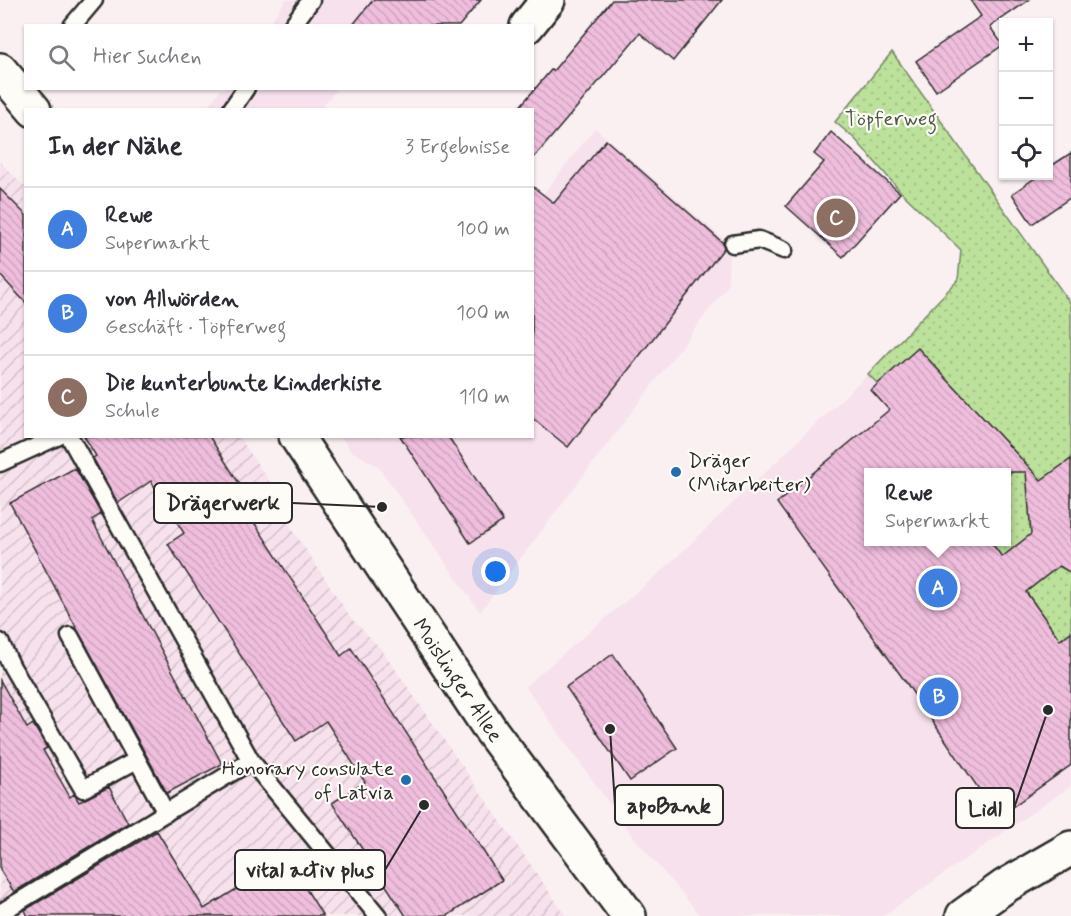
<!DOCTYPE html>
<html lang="de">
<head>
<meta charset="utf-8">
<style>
  body { margin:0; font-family:Mynerve,sans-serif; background:#f7f7f7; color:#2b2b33 }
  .controls { position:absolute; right:18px; top:18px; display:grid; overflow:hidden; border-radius:0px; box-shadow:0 2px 4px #0004 }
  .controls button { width:54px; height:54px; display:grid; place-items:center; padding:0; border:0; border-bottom:2px solid #e1e1e2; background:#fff; color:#2b2b33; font:30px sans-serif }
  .you { position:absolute; left:496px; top:572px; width:21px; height:21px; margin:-15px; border:4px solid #fff; border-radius:50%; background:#1a73e8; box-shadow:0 0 0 9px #1a73e833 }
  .badge { display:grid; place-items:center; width:39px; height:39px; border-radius:50%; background:#b45309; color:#fff; font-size:20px; font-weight:700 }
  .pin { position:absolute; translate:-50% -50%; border:3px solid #fff; box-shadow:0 2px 6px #0006 }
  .popup { position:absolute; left:864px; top:468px; width:147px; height:78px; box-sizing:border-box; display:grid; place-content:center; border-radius:0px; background:#fff; filter:drop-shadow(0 2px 4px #0005); font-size:20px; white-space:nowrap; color:#7c7c81 }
  .popup b { font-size:22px; color:#2b2b33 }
  .popup::after { content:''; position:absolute; left:50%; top:100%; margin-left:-12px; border:12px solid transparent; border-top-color:#fff }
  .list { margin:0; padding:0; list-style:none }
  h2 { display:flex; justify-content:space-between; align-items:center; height:78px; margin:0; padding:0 24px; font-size:26px }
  h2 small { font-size:20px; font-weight:400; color:#7c7c81 }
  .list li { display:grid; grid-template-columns:39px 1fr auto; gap:18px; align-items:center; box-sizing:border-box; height:84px; padding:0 24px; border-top:2px solid #e1e1e2 }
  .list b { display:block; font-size:22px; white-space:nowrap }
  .list p { margin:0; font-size:20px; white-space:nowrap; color:#7c7c81 }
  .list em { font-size:20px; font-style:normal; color:#7c7c81 }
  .icon { flex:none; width:33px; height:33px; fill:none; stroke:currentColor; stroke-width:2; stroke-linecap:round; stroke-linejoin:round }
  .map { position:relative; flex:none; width:1071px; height:916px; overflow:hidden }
  .search { position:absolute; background:#fff; box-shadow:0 2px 4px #0004; left:24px; top:24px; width:510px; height:66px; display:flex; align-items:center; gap:15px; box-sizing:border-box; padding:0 21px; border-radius:0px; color:#7c7c81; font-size:22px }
  .panel { position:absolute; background:#fff; box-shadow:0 2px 4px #0004; left:24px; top:108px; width:510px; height:330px; border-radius:0px }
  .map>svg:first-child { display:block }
  .built { fill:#f7e1ec }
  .industrial { fill:url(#industrial-furrows) }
  .green { fill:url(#green-dots); stroke:#748663; stroke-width:1.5 }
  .building { fill:url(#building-back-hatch); stroke:#2b2b2b; stroke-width:1.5; fill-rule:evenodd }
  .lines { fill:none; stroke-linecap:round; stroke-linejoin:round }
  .lane-casing { stroke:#2b2b2b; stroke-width:21 }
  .street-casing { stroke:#2b2b2b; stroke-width:38 }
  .secondary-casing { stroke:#2b2b2b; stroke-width:38 }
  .primary-casing { stroke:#2b2b2b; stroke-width:38 }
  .lane { stroke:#fdfcf7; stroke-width:16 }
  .street { stroke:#fdfcf7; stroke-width:33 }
  .secondary { stroke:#fdfcf7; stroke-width:33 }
  .primary { stroke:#fdfcf7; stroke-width:33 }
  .poi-dot { fill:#1f6fb2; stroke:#fdfcf7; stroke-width:2 }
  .labels { text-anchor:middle; stroke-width:4.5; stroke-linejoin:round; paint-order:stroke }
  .park-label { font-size:21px; fill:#4f5847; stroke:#fdfcf7 }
  .poi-label { font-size:21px; fill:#2b2b2b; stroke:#fdfcf7; text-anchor:start }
  .street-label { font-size:21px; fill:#2b2b2b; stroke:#fdfcf7 }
  .leader { fill:none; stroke:#2b2b2b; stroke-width:2 }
  .callout-dot { fill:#2b2b2b; stroke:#fdfcf7; stroke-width:2 }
  .callout { fill:#fdfcf7; stroke:#2b2b2b; stroke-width:2 }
  .callout-label { font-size:22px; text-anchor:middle; font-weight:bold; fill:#2b2b2b }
</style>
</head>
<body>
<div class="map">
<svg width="1071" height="916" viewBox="0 0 1071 916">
  <defs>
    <pattern id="industrial-furrows" width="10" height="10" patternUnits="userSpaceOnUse" patternTransform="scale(1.5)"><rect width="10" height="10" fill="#f7e1ec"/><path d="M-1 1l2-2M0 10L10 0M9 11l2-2" fill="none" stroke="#d4c1cb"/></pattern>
    <pattern id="green-dots" width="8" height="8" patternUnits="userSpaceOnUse" patternTransform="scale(1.5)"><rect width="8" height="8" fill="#bce19b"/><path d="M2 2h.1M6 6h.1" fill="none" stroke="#a2c186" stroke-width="1.8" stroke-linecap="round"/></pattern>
    <pattern id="building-back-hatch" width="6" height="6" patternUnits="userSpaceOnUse" patternTransform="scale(1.5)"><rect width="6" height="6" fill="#f0bedd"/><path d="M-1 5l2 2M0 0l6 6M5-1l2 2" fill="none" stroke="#cea3be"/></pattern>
  </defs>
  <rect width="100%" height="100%" fill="#faf0f2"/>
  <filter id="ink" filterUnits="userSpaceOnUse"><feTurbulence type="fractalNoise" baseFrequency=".0167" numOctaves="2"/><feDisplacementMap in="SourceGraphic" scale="12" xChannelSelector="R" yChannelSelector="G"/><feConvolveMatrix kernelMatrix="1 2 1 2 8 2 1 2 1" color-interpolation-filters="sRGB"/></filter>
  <g filter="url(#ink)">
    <path class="built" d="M286,0H404L385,25L267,26Z
      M221,89H337L320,109L205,110Z
      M595,128L729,244L728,285L480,612L378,466L351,451L341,437L532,436L533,207Z
      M918,348L1024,463L1007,477V472H869V542H991L1060,640L1071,632V786L883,916H701L631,834L525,686L664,569L868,374L878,383Z"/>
    <path class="industrial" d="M0,162L25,187L26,436L239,437L276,491L292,529L351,618L382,650L566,916H0Z"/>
    <path class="green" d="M892,52L1071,304V632L1060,640L991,542H1007V477L1024,463L918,349L878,384L868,374L958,280L961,250L901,192L855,139L835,122Z"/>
    <path class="building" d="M373,0H481L459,26H352Z
      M612,0H722L673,61L640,33L532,160V110H517L551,70L553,71Z
      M970,0H1029L990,27L1003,45L936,91L916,61L981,16Z
      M831,132L900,193L843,257L786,206L824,162L814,154Z
      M606,140L723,243L724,248L568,447L532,418V186L554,203Z
      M1071,153V197L1032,224L1012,194L1038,176H1048V168Z
      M0,189L26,215V303L0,275Z
      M918,348L1041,480L1071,459V573L1059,566L1026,592L1060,640L1071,632V765L998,817L907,684L777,503L889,410L871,390ZM869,472H1026L1031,534L1002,557L991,542H869Z
      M84,436H209L246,494L239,499L341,656L351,648L502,880L447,916H406L332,803L365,782L326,721L296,741L168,544L184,533L151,481L118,503L93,458L96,456Z
      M400,436H448L503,521L470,543Z
      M75,468L101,514L92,520L222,764L167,793L76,627L10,503Z
      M613,654L677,748L630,781L566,687Z
      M0,680L27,728L33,724L47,748L43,750L70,797L74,794L79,802L109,787L128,823L14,892L0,870Z
      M157,831L204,909L287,858L323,916H28L25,910Z"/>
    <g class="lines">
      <g class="lane-casing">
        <path id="lane" d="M72,26L94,0
          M292,26L311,0
          M231,110L246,88
          M733,244L759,240L784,250
          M69,436L251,761L378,916
          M0,463L59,436
          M70,636L166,813
          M0,642L12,667L83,789L137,760
          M0,913L251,761"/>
      </g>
      <g class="street-casing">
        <path id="street" d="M527,26L548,0"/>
      </g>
      <g class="secondary-casing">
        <path id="secondary" d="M963,916L1005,886L1071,848"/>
      </g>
      <g class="primary-casing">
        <path id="primary" d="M0,70L34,110
          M296,436L492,732L629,916"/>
      </g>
      <use href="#lane" class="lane"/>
      <use href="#street" class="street"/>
      <use href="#secondary" class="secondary"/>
      <use href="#primary" class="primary"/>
    </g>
  </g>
  <g class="poi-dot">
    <circle cx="676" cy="472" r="6"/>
    <circle cx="406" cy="780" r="6"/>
  </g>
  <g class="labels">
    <g class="park-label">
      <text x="891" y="125">Töpferweg</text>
    </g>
    <g class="poi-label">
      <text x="688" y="467">Dräger<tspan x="688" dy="24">(Mitarbeiter)</tspan></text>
      <text x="394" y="775" text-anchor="end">Honorary consulate<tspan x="394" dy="24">of Latvia</tspan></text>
    </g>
    <g class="street-label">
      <text transform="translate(458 680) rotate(56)" y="7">Moislinger Allee</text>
    </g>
  </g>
  <path class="leader" d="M382 507L292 503M610 729L615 805M1048 710L1014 808M424 805L385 870"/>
  <g class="callout-dot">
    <circle cx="382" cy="507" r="6"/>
    <circle cx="610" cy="729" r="6"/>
    <circle cx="1048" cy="710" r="6"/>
    <circle cx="424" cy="805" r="6"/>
  </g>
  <g class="callout">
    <rect x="154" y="483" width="138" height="40" rx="6"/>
    <rect x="615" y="785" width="108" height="40" rx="6"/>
    <rect x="956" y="788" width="58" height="40" rx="6"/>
    <rect x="235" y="850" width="150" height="40" rx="6"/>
  </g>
  <g class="callout-label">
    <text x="223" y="510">Drägerwerk</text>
    <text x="669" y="813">apoBank</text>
    <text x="985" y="816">Lidl</text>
    <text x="310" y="877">vital activ plus</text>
  </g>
</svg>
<div class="controls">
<button>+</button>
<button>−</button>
<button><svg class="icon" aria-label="locate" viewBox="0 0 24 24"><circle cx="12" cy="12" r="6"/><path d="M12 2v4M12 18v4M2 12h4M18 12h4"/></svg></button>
</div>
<div class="you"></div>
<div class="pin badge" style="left:938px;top:588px;background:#3f7fe0">A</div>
<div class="popup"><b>Rewe</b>Supermarkt</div>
<div class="pin badge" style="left:939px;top:697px;background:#3f7fe0">B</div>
<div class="pin badge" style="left:836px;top:218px;background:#8d6e63">C</div>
<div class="search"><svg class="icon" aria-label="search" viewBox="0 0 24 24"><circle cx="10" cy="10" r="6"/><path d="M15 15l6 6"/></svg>Hier suchen</div>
<section class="panel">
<h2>In der Nähe<small>3 Ergebnisse</small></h2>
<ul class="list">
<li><span class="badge" style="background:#3f7fe0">A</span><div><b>Rewe</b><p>Supermarkt</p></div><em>100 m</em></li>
<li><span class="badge" style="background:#3f7fe0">B</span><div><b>von Allwörden</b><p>Geschäft · Töpferweg</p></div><em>100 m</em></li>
<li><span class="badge" style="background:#8d6e63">C</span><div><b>Die kunterbunte Kinderkiste</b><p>Schule</p></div><em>110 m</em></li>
</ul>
</section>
</div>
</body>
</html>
